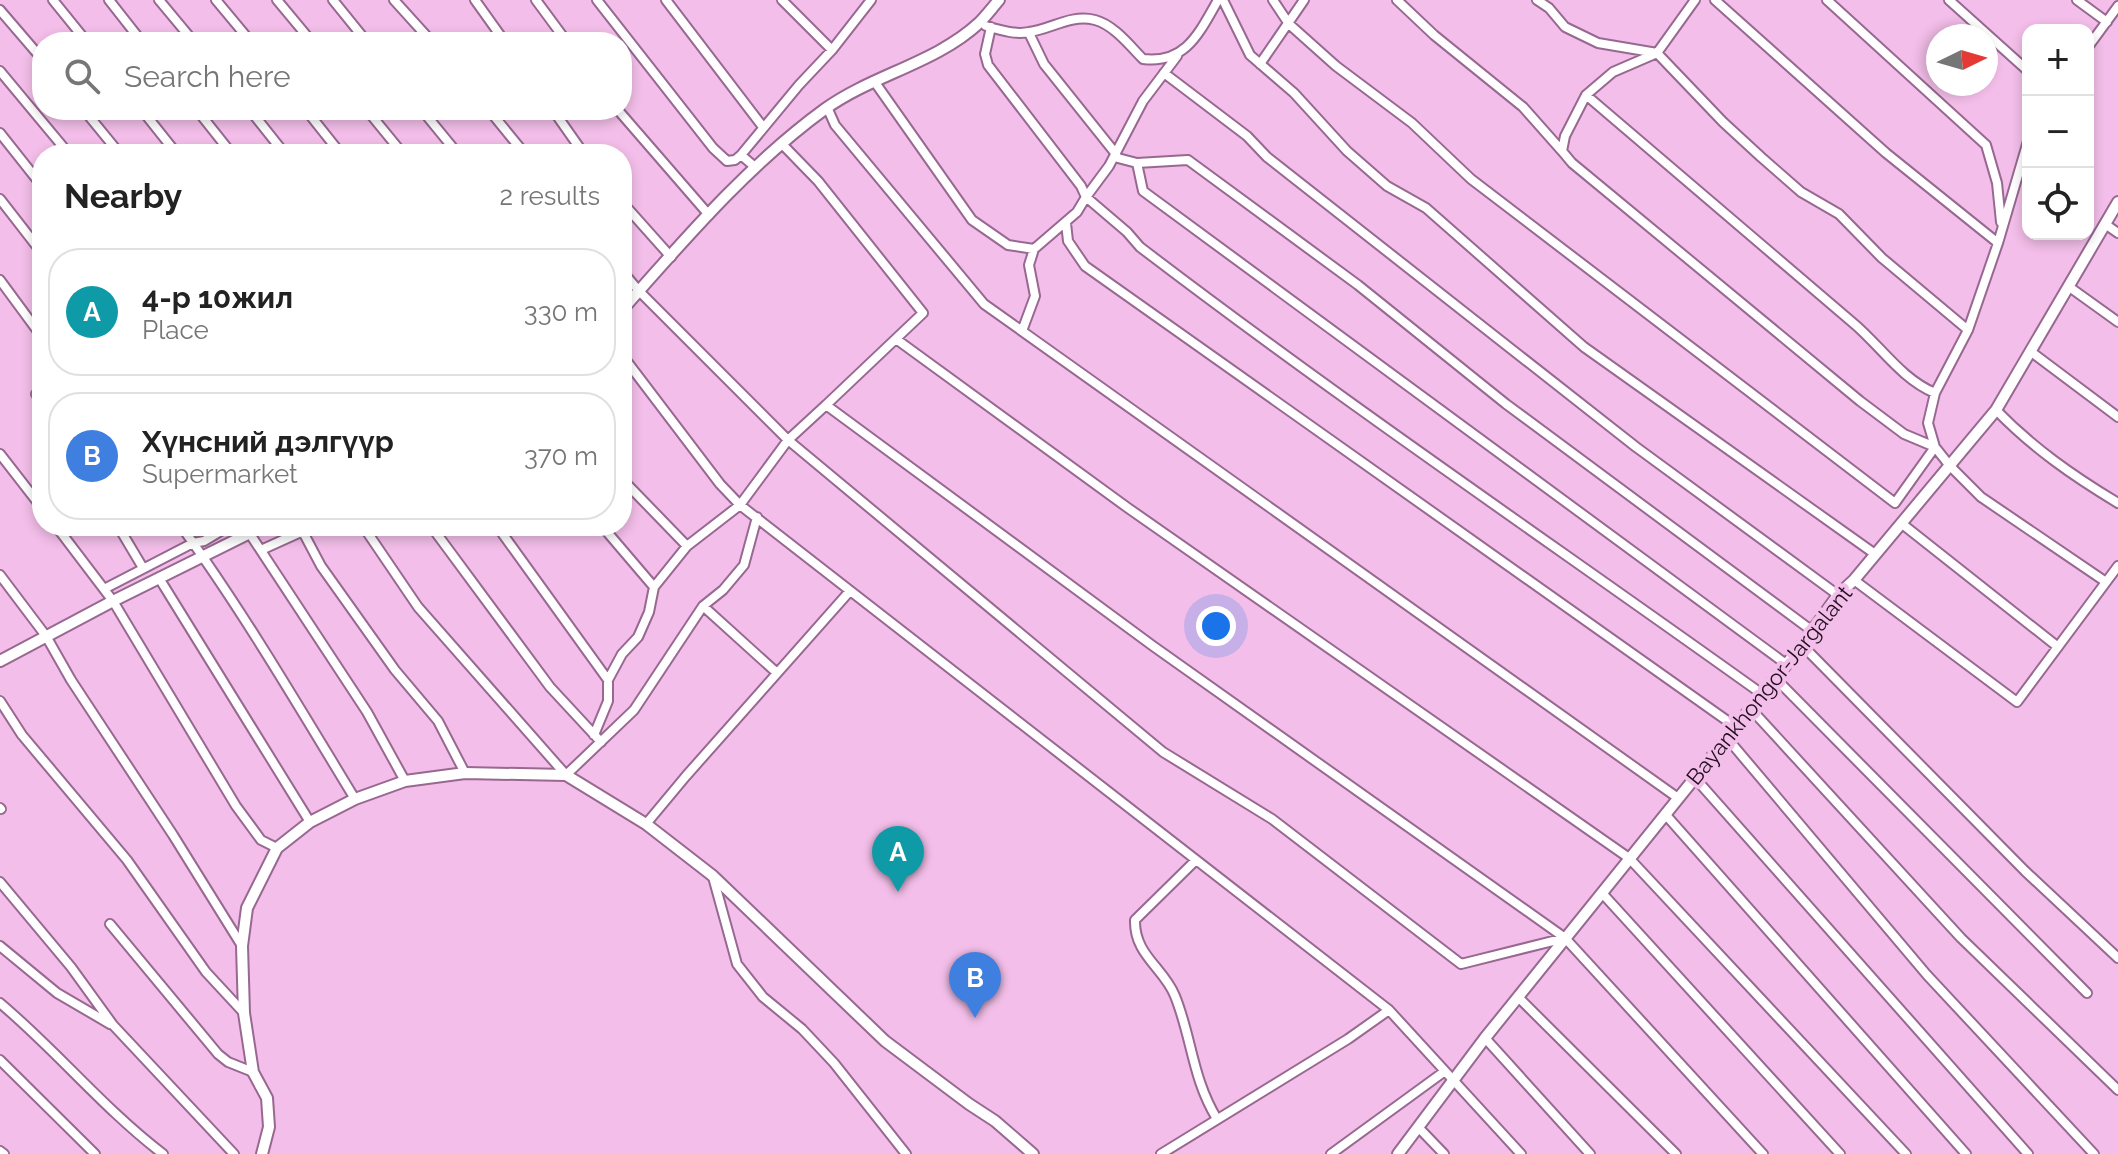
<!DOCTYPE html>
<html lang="en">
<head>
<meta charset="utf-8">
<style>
  body { margin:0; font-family:Raleway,sans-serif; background:#f6f6f6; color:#222 }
  .controls { position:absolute; right:24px; top:24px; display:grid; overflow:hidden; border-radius:16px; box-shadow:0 4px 12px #0003 }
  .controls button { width:72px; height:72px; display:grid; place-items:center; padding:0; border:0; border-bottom:2px solid #e0e0e0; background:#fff; color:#222; font:40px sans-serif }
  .compass { position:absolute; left:1926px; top:24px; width:72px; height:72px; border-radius:50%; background:#fff; box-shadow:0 4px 12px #0003; rotate:85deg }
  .you { position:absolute; left:1216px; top:626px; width:28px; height:28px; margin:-20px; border:6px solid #fff; border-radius:50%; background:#1a73e8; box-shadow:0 0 0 12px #1a73e833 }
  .badge { display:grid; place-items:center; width:52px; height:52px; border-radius:50%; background:#176838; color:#fff; font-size:26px; font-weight:700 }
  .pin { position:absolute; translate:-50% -66px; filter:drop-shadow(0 2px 4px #0008) }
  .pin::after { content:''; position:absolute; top:42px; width:28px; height:24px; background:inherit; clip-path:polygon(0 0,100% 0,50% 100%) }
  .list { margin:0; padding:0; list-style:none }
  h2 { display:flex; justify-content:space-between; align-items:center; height:104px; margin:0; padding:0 32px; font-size:34px }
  h2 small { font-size:26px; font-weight:400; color:#767676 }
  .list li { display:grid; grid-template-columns:52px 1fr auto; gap:24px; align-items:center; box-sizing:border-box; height:128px; margin:0 16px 16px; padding:0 16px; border:2px solid #e0e0e0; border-radius:32px }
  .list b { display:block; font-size:30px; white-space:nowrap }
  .list p { margin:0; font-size:26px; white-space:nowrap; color:#767676 }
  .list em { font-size:26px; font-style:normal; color:#767676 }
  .icon { flex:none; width:44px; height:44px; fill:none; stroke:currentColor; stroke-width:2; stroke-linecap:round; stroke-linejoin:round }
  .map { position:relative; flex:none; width:2118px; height:1154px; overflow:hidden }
  .search { position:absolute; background:#fff; box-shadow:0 4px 12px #0003; left:32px; top:32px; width:600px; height:88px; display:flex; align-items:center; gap:20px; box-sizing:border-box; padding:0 28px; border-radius:32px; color:#767676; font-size:30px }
  .panel { position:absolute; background:#fff; box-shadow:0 4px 12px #0003; left:32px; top:144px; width:600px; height:392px; border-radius:32px }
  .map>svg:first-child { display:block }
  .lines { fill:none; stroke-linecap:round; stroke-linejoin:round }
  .minor-casing { stroke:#976890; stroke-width:12 }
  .tertiary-casing { stroke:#976890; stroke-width:14 }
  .minor { stroke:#fff; stroke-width:8 }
  .tertiary { stroke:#fff; stroke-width:10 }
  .labels { text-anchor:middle; stroke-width:8; stroke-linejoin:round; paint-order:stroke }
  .street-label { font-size:22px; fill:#210e1e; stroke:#f3bee9 }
</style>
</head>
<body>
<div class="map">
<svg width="2118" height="1154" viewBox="0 0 2118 1154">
  <rect width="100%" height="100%" fill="#f3bee9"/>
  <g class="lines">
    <g class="minor-casing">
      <path id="minor" d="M53,0L87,42
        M109,0L142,42
        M159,0L194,42
        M216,0L251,42
        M277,0L312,42
        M333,0L367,42
        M394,0L432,42
        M475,0L505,42
        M536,0L567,42
        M597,0L713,148L727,161L735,160L741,155
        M666,0L763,127
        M782,0L832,50
        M1223,0L1250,55L1294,93L1347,151L1387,186L1426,208L1584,347L1875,554
        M1273,0L1289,24L1336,66L1412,123L1471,179L1895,503L1935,447L1928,423L1935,393L1968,330L1998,243L2028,141
        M1397,0L1434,35L1523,107L1562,151
        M1537,0L1549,8L1565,27L1598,43L1657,53L1723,122L1761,157L1801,192L1839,214L1882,258L1968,330
        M1695,0L1657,53L1613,72L1586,95L1565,136L1562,151L1572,163L1860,401L1904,434L1935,447L1950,466L1981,497L2106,582
        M1715,0L1886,153L1998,243
        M1827,0L1986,145L1997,183L2001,222
        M1949,0L2028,71
        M2077,0L2107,22
        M0,10L42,59
        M986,26C1000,30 1015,35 1029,32C1052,29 1070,14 1095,20C1114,25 1130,46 1143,59C1186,64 1199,33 1218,0
        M991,27L985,54L988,65L1081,186L1086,197L1077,212L1034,249L1029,265L1035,296L1022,331
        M1029,33L1044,64L1116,154
        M2088,47L2118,6
        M1177,56L1143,101L1109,166L1086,197L1127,232L1140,247C1343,402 1554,545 1762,694
        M1260,64L1304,0
        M0,71L69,154
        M1164,73L1247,136L1267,157L1636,447L1838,595
        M874,81L972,220L1008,245L1034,249
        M1586,95C1674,171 1763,246 1852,322C1880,345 1901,379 1935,393
        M827,107L835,125L984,304L1678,798
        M84,110L120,154
        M142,110L177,154
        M197,110L232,154
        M250,110L285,154
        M306,110L341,154
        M367,110L403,154
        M422,110L458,154
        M489,110L525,154
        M553,110L584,154
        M618,110L709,215
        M0,133L42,186
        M782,144L818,181L923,313L826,405
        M1114,157L1137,163L1188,160L1358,285L1506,404L1811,630
        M1137,163L1143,191L1786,664
        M755,167L741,155L799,85L832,50L871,0
        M0,199L42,253
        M622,202L671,257
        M1066,223L1068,241L1085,266L1736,727
        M2105,224L2118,233
        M622,271L639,291L788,440L1163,752L1272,819L1461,964L1565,938
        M0,280L42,337
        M2068,286L2118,322
        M896,339L1128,508L1629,858L1906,1154
        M2030,351L2118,417
        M622,355L720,484L740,505L1389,1010L1521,1154
        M36,394L42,402
        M1996,410C2033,448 2073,476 2118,503
        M0,454L42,508
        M1901,523L2058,647
        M56,526L113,601L236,806L261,840L277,848
        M118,526L143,568
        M181,526C244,613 299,707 355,799
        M363,526L418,607L566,775L634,710L703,606L723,590L744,565L757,517
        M431,526L550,687L601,742
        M497,526L608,680V701L594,735
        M602,526L654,587
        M303,532L321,566L395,670L438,721L465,773
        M250,534L367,712L405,781
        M687,546L740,505L788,440L826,405L1153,646L1565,938L1763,1154
        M261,550L314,526
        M0,575L46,636L71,680L173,835L242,946
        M159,578L310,822
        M1854,580L2017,702L2118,566
        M104,589L193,543L204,541L229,526
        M703,606L777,673
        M1802,645L2025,871L2118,958
        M1775,678L2087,993
        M608,680L622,654L638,637L649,612L654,587L687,546L622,479
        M0,701L22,735L127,860L206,972L244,1013
        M1750,708L1961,938L2118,1090
        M1727,738L1927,975L2094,1154
        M1695,778L2028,1154
        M0,808L1,809
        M1665,814L1966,1154
        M646,824L686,776L849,592
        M1195,861L1135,920C1134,955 1164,968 1175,996C1192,1038 1192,1078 1217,1119
        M713,877L737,964L763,997L802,1029L834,1063L906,1154
        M0,882L71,967L113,1025L234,1154
        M1602,893L1840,1154
        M110,924L218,1054L228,1062L253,1072
        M0,946L57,993L110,1024
        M1518,997L1676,1154
        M0,1003C57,1051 104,1109 163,1154
        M1485,1038L1590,1154
        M0,1060L95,1154
        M1418,1127L1444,1154
        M0,1151L4,1154
        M1161,1154L1348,1039L1389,1010
        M1331,1154L1445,1071"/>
    </g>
    <g class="tertiary-casing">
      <path id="tertiary" d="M622,310C685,239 748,165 825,109C872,75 936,63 979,23C986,16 992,8 999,0
        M0,661L113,601L264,526
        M262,1154L269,1127L267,1098L253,1072L244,1013L242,946L247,908L277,848L310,822L355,799L405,781L465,773L566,775L646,824L713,876L885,1041L969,1104L995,1121L1033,1154
        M1398,1154L1485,1038L1802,645L1838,595L1854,580L1996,410L2118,202"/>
    </g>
    <use href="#minor" class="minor"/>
    <use href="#tertiary" class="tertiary"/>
  </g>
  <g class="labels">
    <g class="street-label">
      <text transform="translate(1769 685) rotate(-51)" y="8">Bayankhongor-Jargalant</text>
    </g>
  </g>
</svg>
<div class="controls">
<button>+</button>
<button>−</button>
<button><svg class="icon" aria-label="locate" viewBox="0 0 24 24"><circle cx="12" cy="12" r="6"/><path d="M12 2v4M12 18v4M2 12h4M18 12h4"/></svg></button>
</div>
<svg class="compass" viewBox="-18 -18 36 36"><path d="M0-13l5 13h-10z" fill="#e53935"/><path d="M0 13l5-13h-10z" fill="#767676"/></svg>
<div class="you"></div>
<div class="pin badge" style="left:898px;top:892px;background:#0f9aa8">A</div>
<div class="pin badge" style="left:975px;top:1018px;background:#3f7fe0">B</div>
<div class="search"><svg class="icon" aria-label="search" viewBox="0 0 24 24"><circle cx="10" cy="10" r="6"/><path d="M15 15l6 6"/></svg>Search here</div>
<section class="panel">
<h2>Nearby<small>2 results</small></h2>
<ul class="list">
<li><span class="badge" style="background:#0f9aa8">A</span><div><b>4-р 10жил</b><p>Place</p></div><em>330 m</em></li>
<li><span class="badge" style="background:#3f7fe0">B</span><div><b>Хүнсний дэлгүүр</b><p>Supermarket</p></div><em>370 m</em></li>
</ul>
</section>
</div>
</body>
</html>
